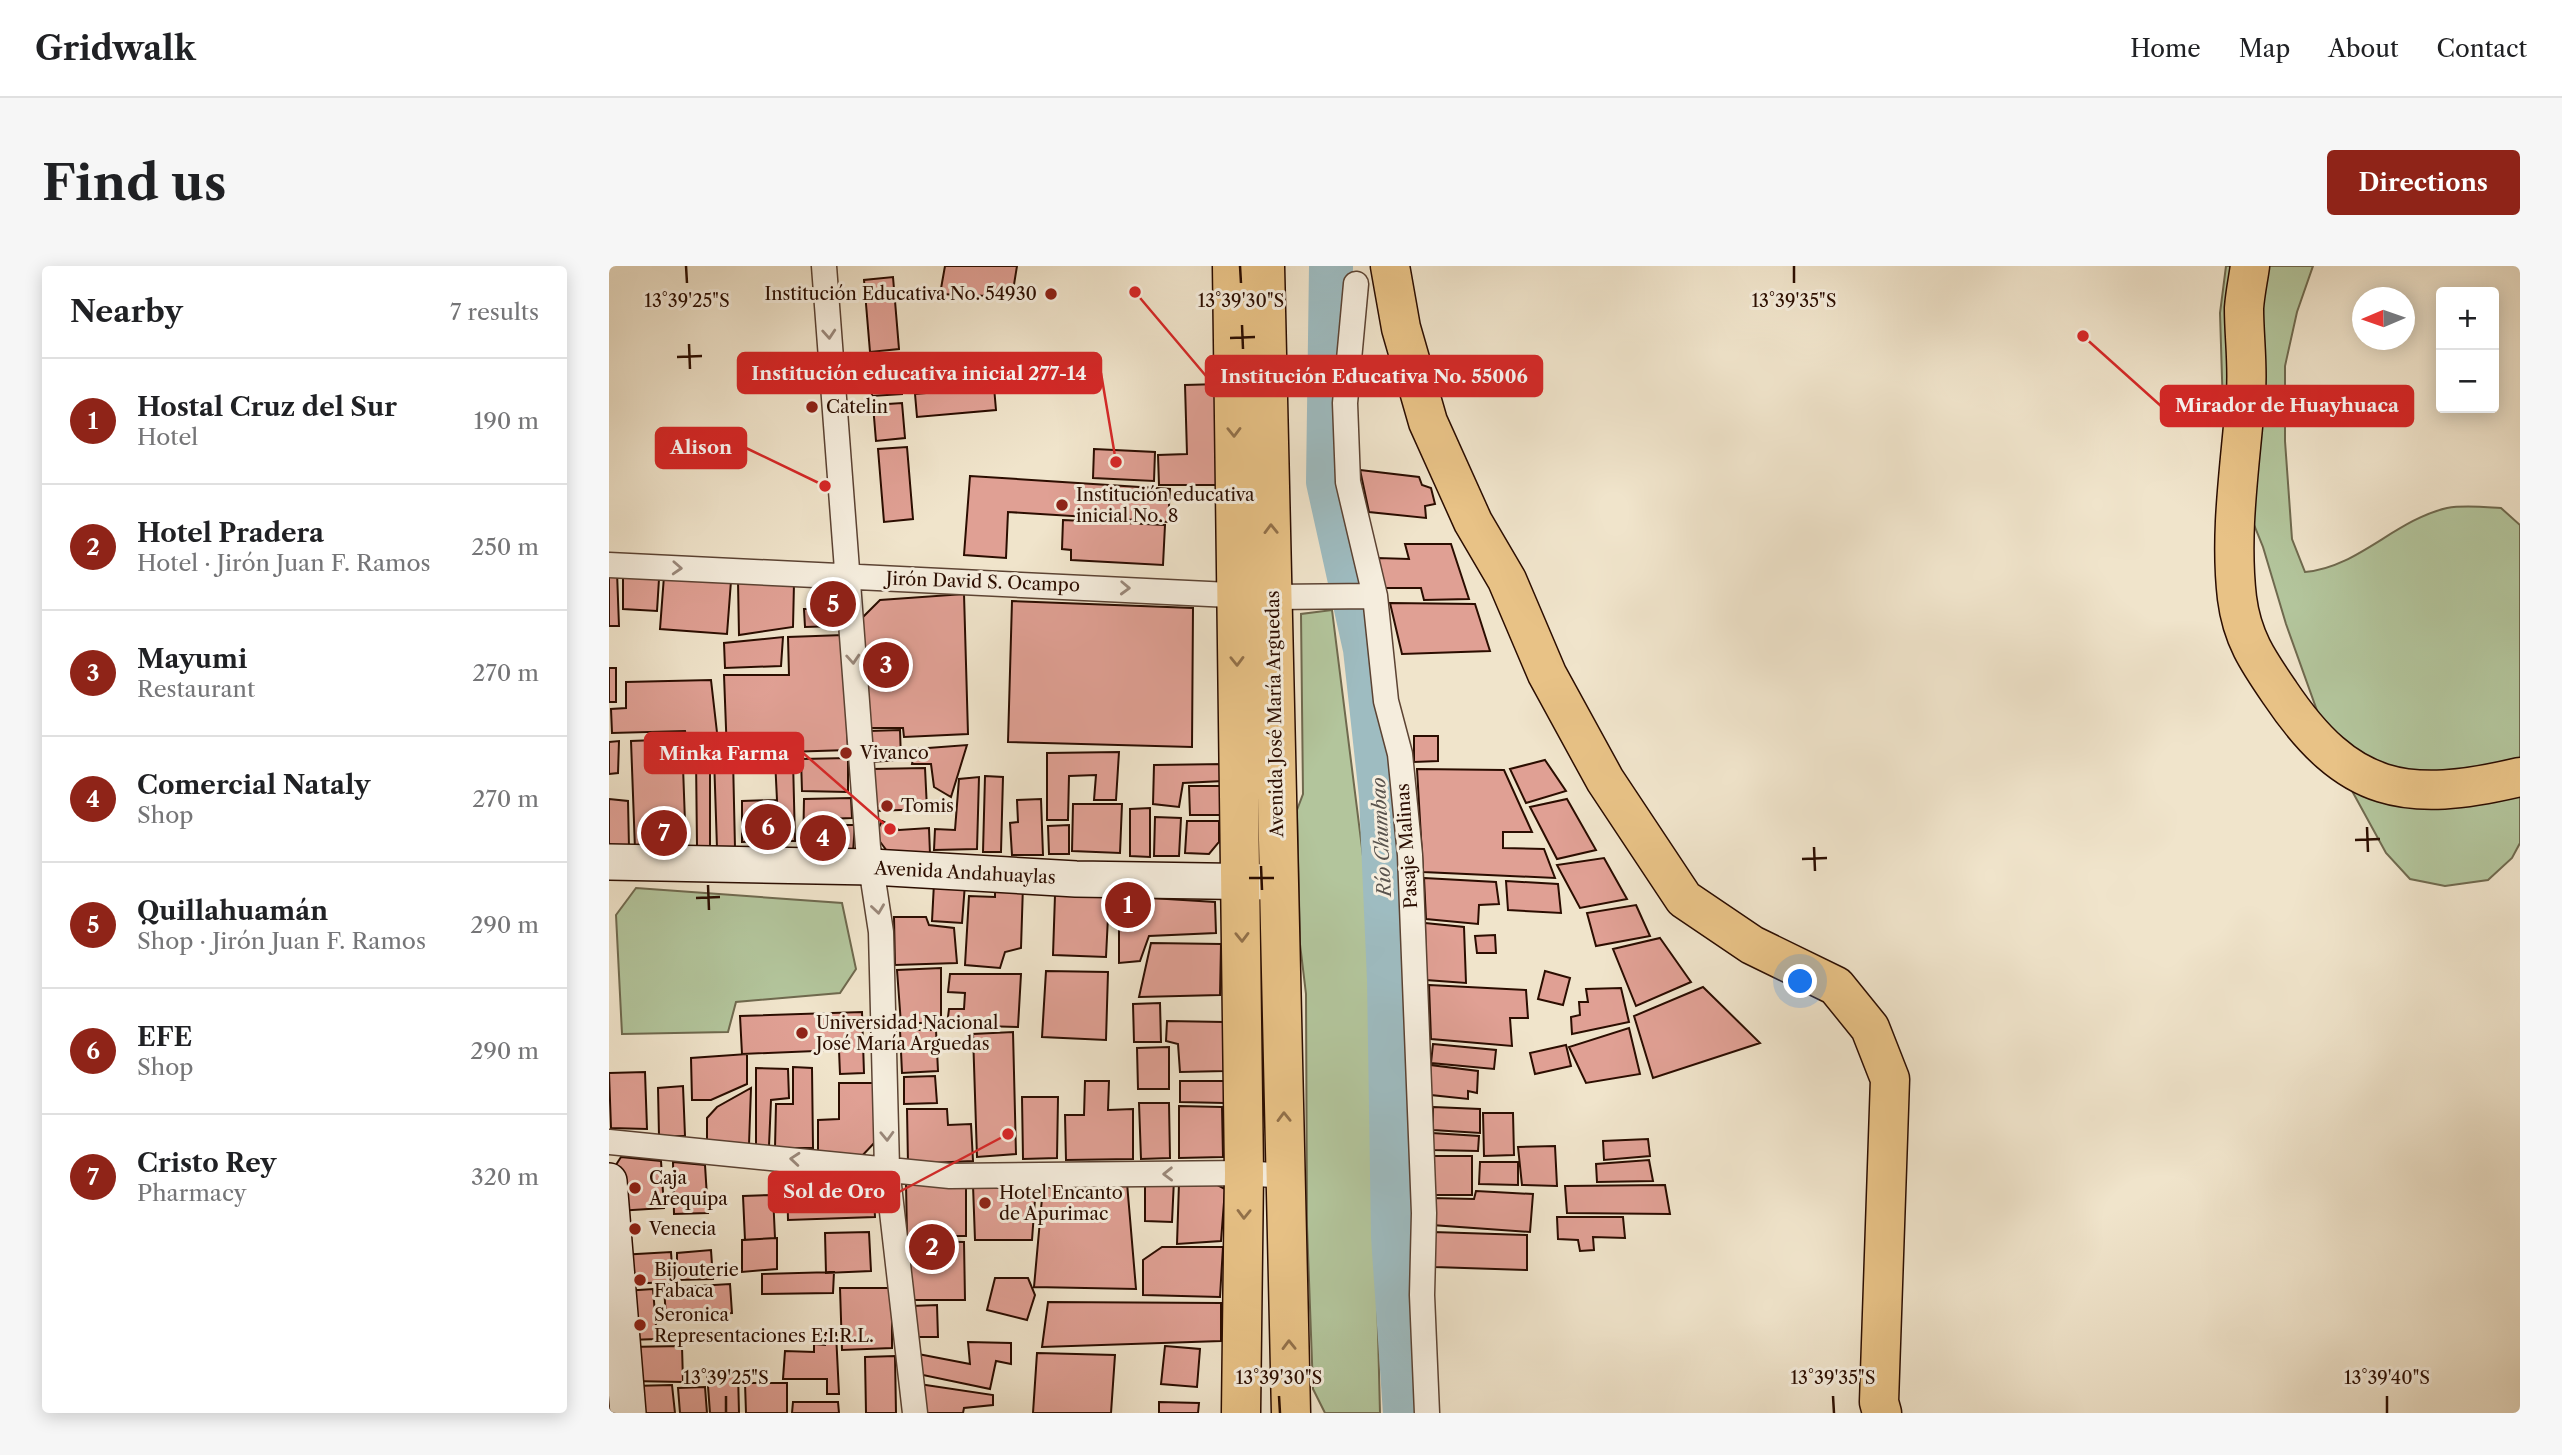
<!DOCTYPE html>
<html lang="en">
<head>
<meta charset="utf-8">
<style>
  body { margin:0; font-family:"Libre Caslon Text",serif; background:#f6f6f6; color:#202124 }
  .controls { position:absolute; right:21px; top:21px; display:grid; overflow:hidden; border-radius:7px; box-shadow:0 4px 18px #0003 }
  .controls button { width:63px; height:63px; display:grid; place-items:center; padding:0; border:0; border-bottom:2px solid #e0e0e0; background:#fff; color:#202124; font:35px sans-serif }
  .compass { position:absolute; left:1743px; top:21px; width:63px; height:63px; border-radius:50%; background:#fff; box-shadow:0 4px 18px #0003; rotate:268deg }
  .you { position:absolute; left:1192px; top:716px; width:24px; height:24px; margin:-18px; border:5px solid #fff; border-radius:50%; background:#1a73e8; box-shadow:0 0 0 10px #1a73e833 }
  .badge { display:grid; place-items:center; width:46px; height:46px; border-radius:50%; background:#8f2418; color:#fff; font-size:23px; font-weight:700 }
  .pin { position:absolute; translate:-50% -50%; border:4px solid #fff; box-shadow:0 2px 7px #0006 }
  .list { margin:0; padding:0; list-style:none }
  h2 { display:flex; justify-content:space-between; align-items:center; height:91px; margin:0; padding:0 28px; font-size:30px }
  h2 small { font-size:23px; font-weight:400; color:#757577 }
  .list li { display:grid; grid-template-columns:46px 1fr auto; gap:21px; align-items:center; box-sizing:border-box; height:126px; padding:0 28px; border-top:2px solid #e0e0e0 }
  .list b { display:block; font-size:26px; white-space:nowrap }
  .list p { margin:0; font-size:23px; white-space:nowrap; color:#757577 }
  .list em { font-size:23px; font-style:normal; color:#757577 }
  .map { position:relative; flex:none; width:1911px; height:1147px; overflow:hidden; border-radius:7px }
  header { display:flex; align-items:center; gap:42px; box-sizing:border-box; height:98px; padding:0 35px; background:#fff; border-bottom:2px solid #e0e0e0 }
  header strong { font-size:33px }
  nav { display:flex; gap:38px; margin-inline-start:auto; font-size:24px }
  .intro { display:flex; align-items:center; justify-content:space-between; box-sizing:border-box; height:168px; padding:0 42px }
  h1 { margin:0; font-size:49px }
  .button { padding:18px 32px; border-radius:7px; background:#8f2418; color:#fff; font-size:24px; font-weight:700 }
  main { display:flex; gap:42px; padding:0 42px }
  aside { flex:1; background:#fff; border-radius:7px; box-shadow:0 4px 18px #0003 }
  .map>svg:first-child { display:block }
  .green { fill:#b3c59c; stroke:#6f694e; stroke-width:2 }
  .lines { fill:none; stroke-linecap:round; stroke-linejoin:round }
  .river { stroke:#9ebcc1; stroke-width:44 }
  .building { fill:#e0a094; stroke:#2b0d00; stroke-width:2 }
  .street-casing { stroke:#5c4333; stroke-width:27 }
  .secondary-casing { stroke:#2b0d00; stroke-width:38 }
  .highway-casing { stroke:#2b0d00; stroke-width:41 }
  .street { stroke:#f5eddd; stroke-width:24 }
  .secondary { stroke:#f5eddd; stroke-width:35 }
  .highway { stroke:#e8c286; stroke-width:38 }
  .oneway { stroke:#9a887a }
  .oneway2 { stroke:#93714a }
  .ticks { fill:none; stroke:#2b0d00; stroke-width:2.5 }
  .poi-dot { fill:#8f2418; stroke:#f5eddd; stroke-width:2.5 }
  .labels { text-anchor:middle; stroke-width:6; stroke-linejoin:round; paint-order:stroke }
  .poi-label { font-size:18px; fill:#2b0d00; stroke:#f5eddd; text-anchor:start }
  .street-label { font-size:18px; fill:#2b0d00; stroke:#f5eddd }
  .water-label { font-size:19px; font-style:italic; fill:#59534d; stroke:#f5eddd }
  .ticks-label { font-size:18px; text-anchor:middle; fill:#2b0d00; stroke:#f5eddd; stroke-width:6; stroke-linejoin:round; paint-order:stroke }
  .leader { fill:none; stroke:#d62828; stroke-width:2.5 }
  .callout-dot { fill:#d62828; stroke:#f5eddd; stroke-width:2.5 }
  .callout { fill:#d62828; stroke:#d62828; stroke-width:2.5 }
  .callout-label { font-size:19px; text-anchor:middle; font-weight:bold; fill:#fff }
</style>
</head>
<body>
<header>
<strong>Gridwalk</strong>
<nav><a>Home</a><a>Map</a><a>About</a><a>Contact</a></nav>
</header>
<div class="intro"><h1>Find us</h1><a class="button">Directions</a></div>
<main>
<aside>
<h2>Nearby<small>7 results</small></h2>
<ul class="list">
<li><span class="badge">1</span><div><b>Hostal Cruz del Sur</b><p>Hotel</p></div><em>190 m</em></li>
<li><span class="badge">2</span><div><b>Hotel Pradera</b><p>Hotel · Jirón Juan F. Ramos</p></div><em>250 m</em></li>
<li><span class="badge">3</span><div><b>Mayumi</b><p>Restaurant</p></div><em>270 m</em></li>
<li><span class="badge">4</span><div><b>Comercial Nataly</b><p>Shop</p></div><em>270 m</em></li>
<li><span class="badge">5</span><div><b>Quillahuamán</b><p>Shop · Jirón Juan F. Ramos</p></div><em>290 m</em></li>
<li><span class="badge">6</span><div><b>EFE</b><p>Shop</p></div><em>290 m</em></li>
<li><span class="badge">7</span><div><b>Cristo Rey</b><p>Pharmacy</p></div><em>320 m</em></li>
</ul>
</aside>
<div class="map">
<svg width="1911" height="1147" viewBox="0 0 1911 1147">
  <rect width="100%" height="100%" fill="#f0e4cb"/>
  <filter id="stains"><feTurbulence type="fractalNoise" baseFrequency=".00286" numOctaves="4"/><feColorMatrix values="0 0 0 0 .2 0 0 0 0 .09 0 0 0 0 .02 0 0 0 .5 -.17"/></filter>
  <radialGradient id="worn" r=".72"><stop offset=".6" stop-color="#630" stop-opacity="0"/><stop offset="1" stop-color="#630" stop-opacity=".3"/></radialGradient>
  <path class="green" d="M1617,0H1704L1688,46L1676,100V175L1683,273L1696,306C1748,302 1786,254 1838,242C1855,239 1874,241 1892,242L1911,259V577L1903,592L1879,614L1836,620L1801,613L1777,587L1742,523L1720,478L1677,358L1654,281L1631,224L1614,144L1611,47Z
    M723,344L758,622L771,1147H716L704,1123L698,960L697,728L691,678L688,544L694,528L692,348Z
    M27,622L233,637L247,703L231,727L127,736L119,766L13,768L7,649Z"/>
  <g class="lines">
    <path class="river" d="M722,0L719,216L756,383L772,530L780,714L784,970L796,1147"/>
  </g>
  <path class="building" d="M336,0H408L403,31L331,28Z
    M284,11L290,83L261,86L255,14Z
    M290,92L293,128L263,130L261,94Z
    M611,118V219H550L549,189L578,188L576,119Z
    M385,121L387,144L308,151L306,128Z
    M293,137L296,172L267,175L264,139Z
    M298,181L304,253L275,256L269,183Z
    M485,183L546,186L545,215L484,212Z
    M751,204L810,211L813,219L822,222L826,238L816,240L817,252L760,246Z
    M361,210L561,223L559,256L399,246L397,292L355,289Z
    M454,254L556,259L554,299L462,294V284L453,283Z
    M796,278H842L860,333L815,334L812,322H776L769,292L800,293Z
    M0,306H8L10,360H0Z
    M14,310L50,313L48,345L14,343Z
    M55,310L122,315L118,368L51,363Z
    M129,315L185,317L184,361L130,369Z
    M355,328L359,468L295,471L294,462H259L253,352L271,334Z
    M403,335L584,342L583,481L399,476Z
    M781,337L866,338L881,385L793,388Z
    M195,343H228V360L196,361Z
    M234,369L239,484L118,488L115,409H180L179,371Z
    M174,371L172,400L116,402L115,377Z
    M0,402H7V436H0Z
    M102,414L110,484L80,485L76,465L3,467L2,443L17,442V416Z
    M291,464L292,494L261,496L260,465Z
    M805,470H829V495L805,496Z
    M73,473L77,584L26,583L22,475Z
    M10,475L9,507L0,508V476Z
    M358,479L342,531L325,521L322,498H303L306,483Z
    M510,486L507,534H485L487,509L460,510L459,554H438V487Z
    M101,491V581L88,580L87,492Z
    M105,491L124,492L126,582H108Z
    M239,492V526L193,525L192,493Z
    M166,493L184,494L186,575H170Z
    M936,494L957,525L917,537L901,503Z
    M615,498L614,515L574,517L570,541L544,538L545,499Z
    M316,502L318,543L265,545L263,503Z
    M808,503L895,504L923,566H894V582L935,583L946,612L814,606Z
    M376,510L394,511L392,586H374Z
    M370,511L368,583L325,584L326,563L346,564L350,513Z
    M580,520H618L617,549H581Z
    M242,532L243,552L218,553L219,587L194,588L195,533Z
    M0,533L19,535L20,582L0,583Z
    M432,533L434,589H403L401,557L409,556L408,534Z
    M958,533L987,584L948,593L921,541Z
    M166,534L167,575L133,576V535Z
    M464,538H513L511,587L463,585Z
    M541,542V591L521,590V543Z
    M546,551L572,552L570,590H545Z
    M273,555L290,564L320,562L321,588L281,589L266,569Z
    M578,555H610V576L600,588L576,587Z
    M227,559H246L244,586L227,585Z
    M460,559V588H440L439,560Z
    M995,592L1018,633L971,642L948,599Z
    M815,612L887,616L890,638L870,639L869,658L817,653Z
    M897,615L949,618L952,647L899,644Z
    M325,617L356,618L353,657L323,655Z
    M386,619H414L412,682L396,686L391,702L356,699L360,630L386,631Z
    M446,629L500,631L497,691L444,689Z
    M510,630L606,636L607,667L540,670L531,695L510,697Z
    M1027,639L1041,670L987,680L978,647Z
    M285,651H317L320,659L345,662L348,697L286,699Z
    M816,657L855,661L857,717L817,714Z
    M886,669L887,687H868L866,670Z
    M1051,672L1082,716L1027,740L1004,683Z
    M542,677L612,678L611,729L530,731Z
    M332,702V756L292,758L288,704Z
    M437,705L499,706L497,774L433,771Z
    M936,705L961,712L954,739L929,733Z
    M341,708H412L409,761L338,759L340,743H355L356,727L339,726Z
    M820,719L917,724L919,752H901L903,780L822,773Z
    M1094,721L1151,777L1044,812L1025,750Z
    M1012,722L1020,756L963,768L962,751L971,749L970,736H979L977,723Z
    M551,737L552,776H525L524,738Z
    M253,746L255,807L231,808L230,784L133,788L131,750Z
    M558,755L615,756L616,805L571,806L569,778L557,775Z
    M1020,762L1031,808L977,817L960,781Z
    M291,764H327L329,805L293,807Z
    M404,766L407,888L368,891L364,768Z
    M824,778L887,784L885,803L822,797Z
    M957,779L962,800L926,808L921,787Z
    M560,781V823H529L528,782Z
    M138,788V818L102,834H83L82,792Z
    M821,799L869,805L868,827L859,825V833L822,829Z
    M184,801L203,802L204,882H166L167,838H184Z
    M147,802L179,803L180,832L162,834L160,880L147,881Z
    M36,806L38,863L2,862L0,807Z
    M326,810L328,837L295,838V811Z
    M476,815H500L499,844L524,843V893L457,894L456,849H475Z
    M571,815H615V837L571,836Z
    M230,817H265L267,875L252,891L209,885V854L230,853Z
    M74,820L76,870H50L49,822Z
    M142,822L140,879L98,877V852L108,841Z
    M413,831H449L448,892L414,893Z
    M530,837H560L561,892L532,893Z
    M570,840L613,841L614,891L570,892Z
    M824,841L871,843V867L824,864Z
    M298,843H338L339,859L362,858L364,895L299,898Z
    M874,847H904L905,889L875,890Z
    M823,867L870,870L869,885L823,884Z
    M1039,873L1041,890L995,894L994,875Z
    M946,880L948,920L913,919L909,881Z
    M821,890H863V929H822Z
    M12,891L52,895L55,942L8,945L5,902Z
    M1040,894L1044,915L988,916L987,898Z
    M64,896L96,899L99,947L65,948Z
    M871,896H909V919L870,918Z
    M264,910L266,951L179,954L178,912Z
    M565,913L563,956L536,955V914Z
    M601,915L616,923L612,975L568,978L570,917Z
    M297,917L357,918V970H298Z
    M518,917L527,1023L425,1021L434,921Z
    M364,919H427L423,974H366Z
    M1056,919L1061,948L958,947L956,920Z
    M867,925L924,928L921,966L823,959V932L865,933Z
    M164,929L166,972L136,974L134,930Z
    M948,951H1014L1016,972L984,971L985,984L971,985L969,974L949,973Z
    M260,966L262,1005L217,1007L216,967Z
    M824,966L918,969V1004L825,1001Z
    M168,972V1003L133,1006V974Z
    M298,975L355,976L356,1034H300Z
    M553,981H614L611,1031L534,1029V994Z
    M102,984L104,1013L68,1014V987Z
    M62,986L64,1016L14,1018L11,989Z
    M225,1006L224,1027L153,1028V1008Z
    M386,1012H419L426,1029L418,1054L378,1044Z
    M121,1018L123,1047L57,1050L55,1022Z
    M231,1022H283V1082L233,1084Z
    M44,1023L48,1073L20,1074L15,1025Z
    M439,1036L612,1037V1075L433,1081Z
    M328,1039L329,1071H303L302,1040Z
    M216,1067H227L230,1128H218V1113H174L176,1085L205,1086V1078L216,1079Z
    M359,1076L402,1077V1098L387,1095L381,1123L309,1108V1088L361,1098Z
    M73,1080L74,1116L22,1115L19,1081Z
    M556,1080L591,1083L588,1121L552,1118Z
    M428,1087L506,1089L502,1147H424Z
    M286,1090L287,1147H257L256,1091Z
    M129,1106L130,1147H101L98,1107Z
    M136,1117H178V1147H137Z
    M310,1118L384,1129V1139L355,1142L354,1147H313Z
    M63,1119L66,1147H27L24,1120Z
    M96,1121L98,1147H71L69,1122Z
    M184,1136H229L230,1147H183Z
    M550,1136L590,1137L589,1147H550Z"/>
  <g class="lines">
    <g class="street-casing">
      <path id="street" d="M215,0L259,581L272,666L278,902L306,1147
        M747,18L736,137L739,216L766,330L777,435L791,488L801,589L815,947L813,1029L818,1147
        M0,299L663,331L766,330
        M0,876L341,910L635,907L677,910"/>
    </g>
    <g class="secondary-casing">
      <path id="secondary" d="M0,596L263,601L467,613L670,616
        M0,915L19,1147"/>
    </g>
    <g class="highway-casing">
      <path id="highway" d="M623,0L635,907L632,1147
        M656,0L682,1147
        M781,0L792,62L819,156L864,256L898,314L938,408L996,514L1075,633L1143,679L1227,720L1261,762L1281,813L1270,1136L1273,1147
        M1641,0C1639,14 1636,28 1635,42C1635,70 1639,98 1637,126C1632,195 1620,264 1628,332C1633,372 1649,395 1671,427C1739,528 1797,538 1911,511"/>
    </g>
    <use href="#street" class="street"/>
    <use href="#secondary" class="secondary"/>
    <use href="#highway" class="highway"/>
  </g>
  <defs><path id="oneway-chevron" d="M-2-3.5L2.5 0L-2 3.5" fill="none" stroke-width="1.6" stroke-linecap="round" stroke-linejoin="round" transform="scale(1.75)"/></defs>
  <g class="oneway">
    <use href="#oneway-chevron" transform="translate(220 68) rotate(86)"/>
    <use href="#oneway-chevron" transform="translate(68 302) rotate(3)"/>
    <use href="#oneway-chevron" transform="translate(516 322) rotate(2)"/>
    <use href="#oneway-chevron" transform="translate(244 393) rotate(86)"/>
    <use href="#oneway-chevron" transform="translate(269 643) rotate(82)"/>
    <use href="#oneway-chevron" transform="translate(278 870) rotate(88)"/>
    <use href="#oneway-chevron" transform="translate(186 893) rotate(-175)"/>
    <use href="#oneway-chevron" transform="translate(559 908) rotate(179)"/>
  </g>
  <g class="oneway2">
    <use href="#oneway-chevron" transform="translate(625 166) rotate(89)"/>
    <use href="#oneway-chevron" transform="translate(662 263) rotate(-91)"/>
    <use href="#oneway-chevron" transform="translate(628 395) rotate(89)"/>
    <use href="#oneway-chevron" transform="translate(633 671) rotate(89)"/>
    <use href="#oneway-chevron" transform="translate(675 851) rotate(-91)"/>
    <use href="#oneway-chevron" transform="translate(635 948) rotate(91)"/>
    <use href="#oneway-chevron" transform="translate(680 1079) rotate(-91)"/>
  </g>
  <path class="ticks" d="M77,0L78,17M631,0L632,17M1185,0V17M633,59L634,83M621,72L646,71M80,78L81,103M68,91L93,90M1758,561L1759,586M1746,574L1771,573M1205,581L1206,605M1193,593L1218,592M652,600L653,624M640,612H665M99,619L100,644M87,632L111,631M117,1130V1147M670,1130L671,1147M1224,1130L1225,1147M1778,1130V1147"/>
  <g class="poi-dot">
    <circle cx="442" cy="28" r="7"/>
    <circle cx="203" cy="141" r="7"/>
    <circle cx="453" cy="239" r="7"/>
    <circle cx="237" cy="487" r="7"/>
    <circle cx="278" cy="540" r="7"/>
    <circle cx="193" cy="767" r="7"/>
    <circle cx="26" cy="922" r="7"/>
    <circle cx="376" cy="937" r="7"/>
    <circle cx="26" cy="963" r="7"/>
    <circle cx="31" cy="1014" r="7"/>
    <circle cx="31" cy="1059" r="7"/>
  </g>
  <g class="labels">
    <g class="poi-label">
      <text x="428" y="34" text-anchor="end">Institución Educativa No. 54930</text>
      <text x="217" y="147">Catelin</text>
      <text x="467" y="235">Institución educativa<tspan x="467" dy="21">inicial No. 8</tspan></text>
      <text x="251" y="493">Vivanco</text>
      <text x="292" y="546">Tomis</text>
      <text x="207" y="763">Universidad Nacional<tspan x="207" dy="21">José María Arguedas</tspan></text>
      <text x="40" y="918">Caja<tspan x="40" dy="21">Arequipa</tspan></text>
      <text x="390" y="933">Hotel Encanto<tspan x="390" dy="21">de Apurimac</tspan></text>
      <text x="40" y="969">Venecia</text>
      <text x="45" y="1010">Bijouterie<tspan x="45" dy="21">Fabaca</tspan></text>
      <text x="45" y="1055">Seronica<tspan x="45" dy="21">Representaciones E.I.R.L.</tspan></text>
    </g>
    <g class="street-label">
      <text transform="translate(374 316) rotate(2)" y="6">Jirón David S. Ocampo</text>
      <text transform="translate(666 448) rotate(-91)" y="6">Avenida José María Arguedas</text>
      <text transform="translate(798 580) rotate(-94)" y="6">Pasaje Malinas</text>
      <text transform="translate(356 607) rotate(3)" y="6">Avenida Andahuaylas</text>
    </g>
    <g class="water-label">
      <text transform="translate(772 571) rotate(-93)" y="7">Río Chumbao</text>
    </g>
  </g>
  <g class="ticks-label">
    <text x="78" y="41">13°39'25"S</text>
    <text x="632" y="41">13°39'30"S</text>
    <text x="1185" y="41">13°39'35"S</text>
    <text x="117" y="1118">13°39'25"S</text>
    <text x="670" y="1118">13°39'30"S</text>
    <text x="1224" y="1118">13°39'35"S</text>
    <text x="1778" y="1118">13°39'40"S</text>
  </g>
  <path class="leader" d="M507 196L492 107M526 26L597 110M1474 70L1552 140M216 220L137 182M281 563L194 487M399 868L290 926"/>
  <g class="callout-dot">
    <circle cx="507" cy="196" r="7"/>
    <circle cx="526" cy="26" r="7"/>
    <circle cx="1474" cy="70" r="7"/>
    <circle cx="216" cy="220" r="7"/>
    <circle cx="281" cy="563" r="7"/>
    <circle cx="399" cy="868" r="7"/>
  </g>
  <g class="callout">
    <rect x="129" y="87" width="363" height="40" rx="7"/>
    <rect x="597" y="90" width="336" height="40" rx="7"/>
    <rect x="1552" y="120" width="252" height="40" rx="7"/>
    <rect x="47" y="162" width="90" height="40" rx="7"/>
    <rect x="36" y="467" width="158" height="40" rx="7"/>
    <rect x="160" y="906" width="130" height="40" rx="7"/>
  </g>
  <g class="callout-label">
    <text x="310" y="114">Institución educativa inicial 277-14</text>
    <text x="765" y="117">Institución Educativa No. 55006</text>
    <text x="1678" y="146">Mirador de Huayhuaca</text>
    <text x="92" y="188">Alison</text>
    <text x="115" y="494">Minka Farma</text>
    <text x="225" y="932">Sol de Oro</text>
  </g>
  <rect width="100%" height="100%" filter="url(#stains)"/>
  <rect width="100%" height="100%" fill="url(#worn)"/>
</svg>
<div class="controls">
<button>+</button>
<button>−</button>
</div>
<svg class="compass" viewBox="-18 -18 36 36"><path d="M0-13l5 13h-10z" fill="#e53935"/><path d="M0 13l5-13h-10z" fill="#757577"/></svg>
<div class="you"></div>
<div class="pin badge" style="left:519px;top:639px">1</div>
<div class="pin badge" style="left:323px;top:981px">2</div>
<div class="pin badge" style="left:277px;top:399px">3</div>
<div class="pin badge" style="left:214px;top:572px">4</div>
<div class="pin badge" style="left:224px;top:338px">5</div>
<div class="pin badge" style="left:159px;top:561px">6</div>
<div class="pin badge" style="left:55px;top:567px">7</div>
</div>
</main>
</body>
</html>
